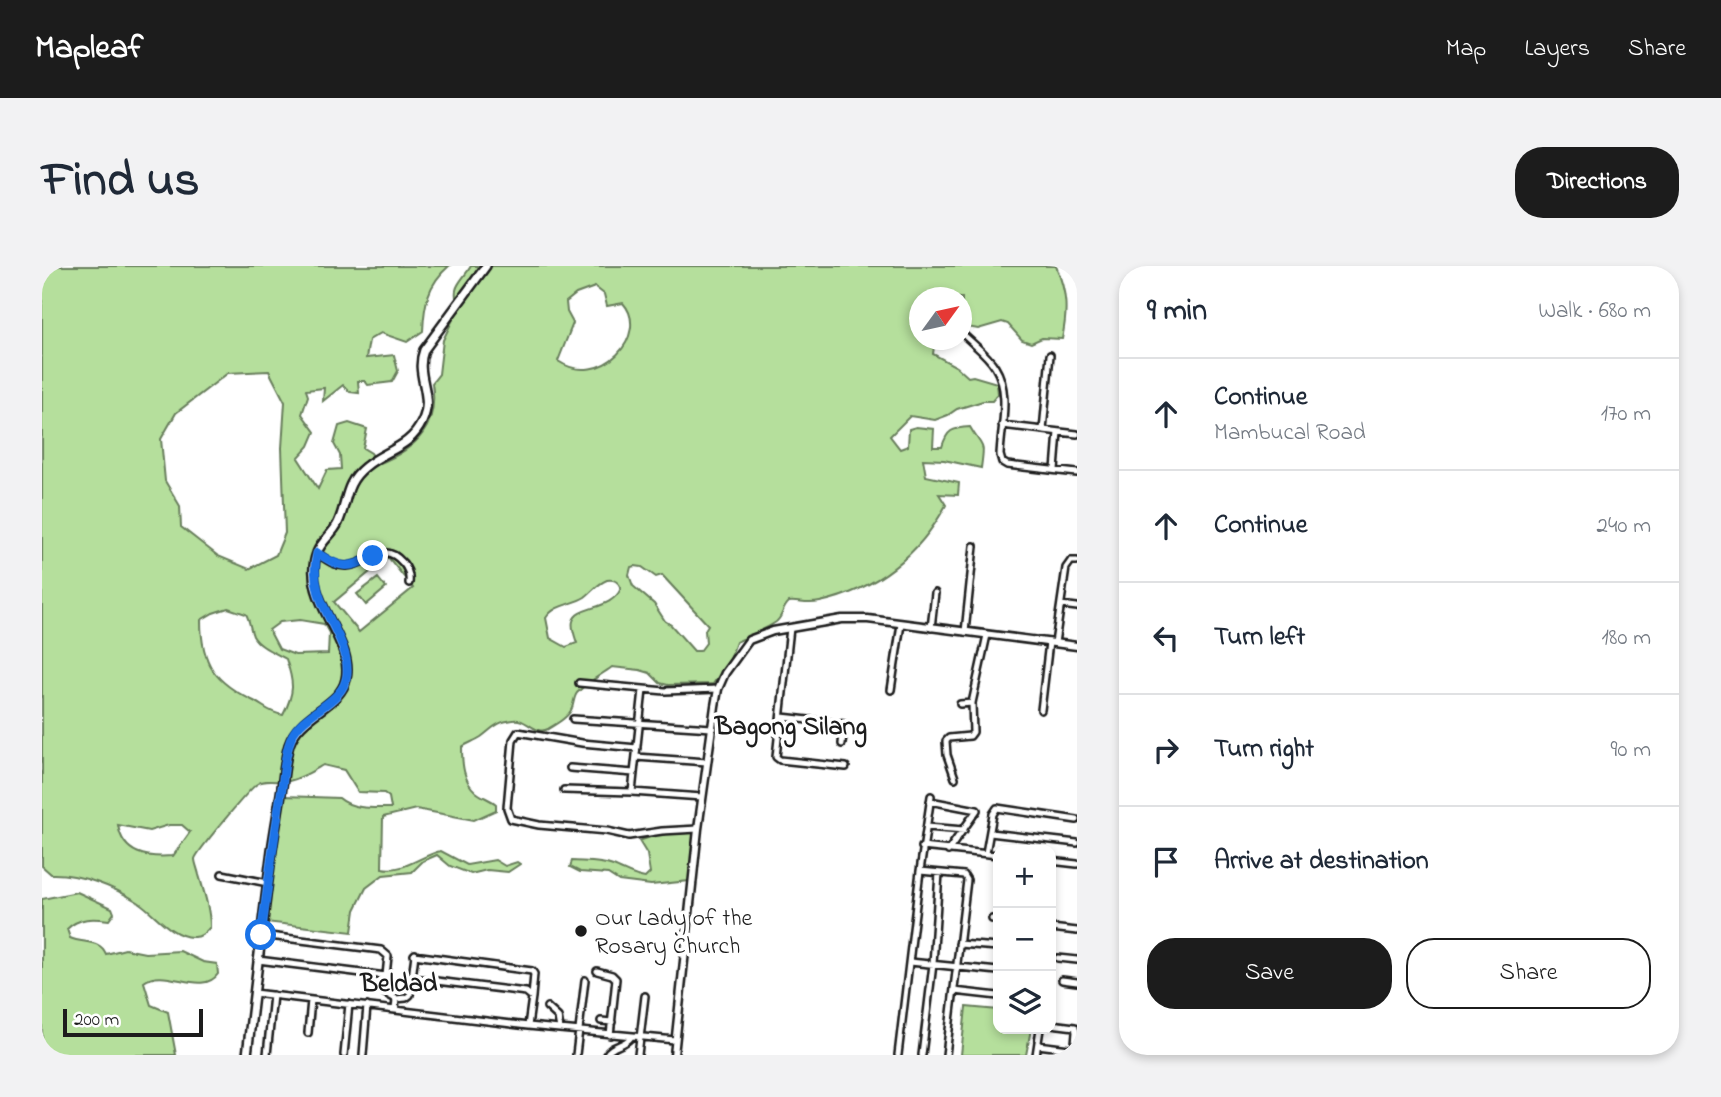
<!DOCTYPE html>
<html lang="en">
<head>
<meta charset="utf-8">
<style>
  body { margin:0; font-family:"Indie Flower",sans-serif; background:#f2f2f3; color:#1f2937 }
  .controls { position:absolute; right:21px; bottom:21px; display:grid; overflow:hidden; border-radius:14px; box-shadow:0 4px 10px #0003 }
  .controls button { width:63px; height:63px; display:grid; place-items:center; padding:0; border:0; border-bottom:2px solid #e0e1e3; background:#fff; color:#1f2937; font:35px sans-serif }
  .compass { position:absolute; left:867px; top:21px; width:63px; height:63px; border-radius:50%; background:#fff; box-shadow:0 4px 10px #0003; rotate:57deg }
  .scale { position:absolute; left:21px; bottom:18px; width:140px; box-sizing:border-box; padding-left:7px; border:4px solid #1c1c1c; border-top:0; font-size:19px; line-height:24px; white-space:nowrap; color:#1c1c1c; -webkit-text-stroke:5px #fff; paint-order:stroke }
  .stop { position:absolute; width:21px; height:21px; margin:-16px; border:5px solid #1a73e8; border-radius:50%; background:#fff }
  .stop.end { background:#1a73e8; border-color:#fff; box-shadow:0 2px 7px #0008 }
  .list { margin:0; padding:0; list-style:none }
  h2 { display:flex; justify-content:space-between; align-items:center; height:91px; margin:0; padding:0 28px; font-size:30px }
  h2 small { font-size:23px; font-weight:400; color:#747a83 }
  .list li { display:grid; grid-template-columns:46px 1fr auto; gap:21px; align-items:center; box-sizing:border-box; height:112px; padding:0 28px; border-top:2px solid #e0e1e3 }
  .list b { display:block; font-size:26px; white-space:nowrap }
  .list p { margin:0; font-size:23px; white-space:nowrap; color:#747a83 }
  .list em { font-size:23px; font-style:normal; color:#747a83 }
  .actions { display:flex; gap:14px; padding:21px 28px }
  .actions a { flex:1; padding:16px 0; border:2px solid #1c1c1c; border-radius:28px; text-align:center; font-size:24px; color:#1c1c1c }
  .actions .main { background:#1c1c1c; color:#fff }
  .icon { flex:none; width:38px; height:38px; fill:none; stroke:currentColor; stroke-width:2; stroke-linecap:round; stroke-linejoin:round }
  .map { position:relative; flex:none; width:1035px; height:789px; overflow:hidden; border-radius:28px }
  header { display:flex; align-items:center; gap:42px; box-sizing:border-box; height:98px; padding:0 35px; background:#1c1c1c; color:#fff }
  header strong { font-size:33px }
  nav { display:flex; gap:38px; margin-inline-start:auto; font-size:24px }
  .intro { display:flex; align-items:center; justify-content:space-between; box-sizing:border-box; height:168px; padding:0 42px }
  h1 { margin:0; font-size:49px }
  .button { padding:18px 32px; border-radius:28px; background:#1c1c1c; color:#fff; font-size:24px; font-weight:700 }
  main { display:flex; gap:42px; padding:0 42px }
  aside { flex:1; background:#fff; border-radius:28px; box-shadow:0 4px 10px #0003 }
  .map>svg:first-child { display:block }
  .green { fill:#b5df9c; stroke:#687e5c; stroke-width:2; fill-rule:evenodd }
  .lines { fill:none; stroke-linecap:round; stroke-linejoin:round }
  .minor-casing { stroke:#1c1c1c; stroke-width:10 }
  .tertiary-casing { stroke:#1c1c1c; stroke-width:11 }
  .secondary-casing { stroke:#1c1c1c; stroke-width:12 }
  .minor { stroke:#fff; stroke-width:5 }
  .tertiary { stroke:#fff; stroke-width:6 }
  .secondary { stroke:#fff; stroke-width:7 }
  .route { stroke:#1a73e8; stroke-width:9 }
  .poi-dot { fill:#1c1c1c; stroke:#fff; stroke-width:2.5 }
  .labels { text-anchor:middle; stroke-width:7; stroke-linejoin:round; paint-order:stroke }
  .poi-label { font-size:24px; fill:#1c1c1c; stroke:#fff; text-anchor:start }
  .neighbourhood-label { font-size:26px; font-weight:bold; fill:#1c1c1c; stroke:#fff }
</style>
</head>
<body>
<header>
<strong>Mapleaf</strong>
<nav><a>Map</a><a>Layers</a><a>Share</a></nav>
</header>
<div class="intro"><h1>Find us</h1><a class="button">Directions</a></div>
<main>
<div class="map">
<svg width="1035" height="789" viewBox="0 0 1035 789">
  <rect width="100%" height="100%" fill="#fff"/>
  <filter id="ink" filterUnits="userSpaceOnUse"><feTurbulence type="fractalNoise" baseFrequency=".0143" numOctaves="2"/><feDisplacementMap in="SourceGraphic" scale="14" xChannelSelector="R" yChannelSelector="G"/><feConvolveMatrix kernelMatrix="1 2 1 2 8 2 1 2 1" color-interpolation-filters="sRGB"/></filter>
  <g filter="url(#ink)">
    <path class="green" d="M0,0H407C386,18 382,38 381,65L365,76L339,67L327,74L324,92L352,89L356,105L350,116L326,119L323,115H316L317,127L308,126L301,119L281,135L282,122L264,124L266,130L260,148L273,166L267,180L256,192L276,223L285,204L299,203L298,189L292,178L297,160L307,157L325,163L321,182L329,187L336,198C375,183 397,160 390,117L397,108L401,74L417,41C408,20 419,17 429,0H1014C1025,27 1026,44 1020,73L1000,72L989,77L980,74L966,58L960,56L936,63L920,60V32H878V74H893L891,88L915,101L926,111L931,110L955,117L956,128L950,135H941L915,143L906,149L893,154L868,150L848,170L858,183L866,180L867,163L874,161L892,163L891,181H900C905,164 910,162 928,161C941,184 943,174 939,202L902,194L881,193L884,210L917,217L916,229L897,228L904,239C878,288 834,324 778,336C765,339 757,335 747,336C740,342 741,350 735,355C732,359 701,373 694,376L688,393L671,418L626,419L618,417L608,407L598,404L570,401C558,410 546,415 535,427C532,431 532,436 530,442C527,451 514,458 506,463C493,470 484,451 471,454C454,456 451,462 439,471C433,475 426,477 420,481C420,497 421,515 434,526C440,531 448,533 454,538V544L432,554L374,543L341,551L340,602C361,607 379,589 399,585L425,599L453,594L463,600L475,596L478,598L466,606L445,604L429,608L408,600L395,589L381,595L370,606L341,609L324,622L313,644L310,666L223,656L243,530L297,532C311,544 332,542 349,542L347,531L342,527L316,526L302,504L281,499C269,506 260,512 247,515C236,517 224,512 215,518C207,523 154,587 153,593C153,597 156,604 157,609C162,626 168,644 168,661C163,667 158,672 150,671C128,670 113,647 96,636C72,621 37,607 9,608L0,600ZM553,21L562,28L565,40L581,37C609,68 559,124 516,95L531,57L525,46L524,36L534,28ZM227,105L243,136L240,182L243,267L234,289L207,303L176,290L139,261L138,240L123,215L119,173L134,147L186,107ZM346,291L371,322L317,366L292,336ZM593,300L600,301L614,311L620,309L666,359L663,364L664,377L658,385H652L629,359L623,355L612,338L591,320L587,309L589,301ZM565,314C572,313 576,315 579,322C570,345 535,339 531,355C529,361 533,371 535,377L524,381L508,372L504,352C513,338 530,339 543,331C551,325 555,318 565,314ZM186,342L204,348C208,355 208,363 211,370C217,381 234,387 244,393C252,417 253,426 241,449C228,447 223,441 212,435C173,417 159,398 159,354L171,347ZM258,354L282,358L287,367L286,388L253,389L237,383L227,364L238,356ZM76,559L107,565L127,559H140L148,566L131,590C105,592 81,589 76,559Z
      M336,312L344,322L324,339L315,328Z
      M652,566L647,615L609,619L577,615L566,608L538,606L528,601L530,595C543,596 558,595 571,600C582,604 590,610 603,612L608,607L605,588L597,575L617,568Z
      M35,626L70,642L72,647L67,654C51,652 37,651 25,663L28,672C42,678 58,673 64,688L83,683L103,687L138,685L161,696L175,698L176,708C160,731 123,700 102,716L109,739L126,746L134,789H0V633Z
      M924,741L956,744V763H989L984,789H919Z"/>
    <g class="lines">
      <g class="minor-casing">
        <path id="minor" d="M922,69C932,79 946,89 953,101C969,126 959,161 958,189L960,196L965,199L1035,207
          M960,159L1035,168
          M1001,164L1008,89
          M1013,204L1016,166
          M275,287C284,293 293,301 305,300C327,299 340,273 361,297C366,303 368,309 367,317
          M1019,339L1035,341
          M748,362L734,491L738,494L804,501
          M889,362L893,327
          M923,366L932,280
          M1013,377L1024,302L1029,295H1035
          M537,417L623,425L676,423
          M849,424L859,358
          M930,437L945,369
          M999,444L1007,376
          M740,451L802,458L800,478
          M531,453L670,462
          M595,482L540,477L476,466L471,474L465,542L469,553L497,559L565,565L587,570L620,565L656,563
          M594,491L665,496
          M528,502L592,507
          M913,512L905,489L904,475L907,472L928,470L931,466L930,437L918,438
          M522,524L590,526L660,531
          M590,526L601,424
          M888,535L935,544L906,585
          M885,561L922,564
          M948,567L1035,577
          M880,581L956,589
          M944,587L951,548L955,542L1035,554
          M1009,595L1035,598
          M878,605L889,530
          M180,608L226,617
          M950,653L956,654
          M1009,662L1035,665
          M219,669L339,684L346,690L344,710
          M917,678L956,681
          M372,689L490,705L492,708L490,731
          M1016,692L1035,694
          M216,694L344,710L343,727L354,733L353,744
          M868,696L956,705
          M555,705L570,709L574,713L568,769
          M370,712L484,726L490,731L486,760
          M1020,714L1035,716
          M912,725L956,730
          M212,727L486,760L633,774
          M354,733L364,732L368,729L373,688
          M505,741L516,751L518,763
          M559,755L570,756
          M1009,758L1033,761L1034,766L1032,789
          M266,767L269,734
          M996,779L1035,784
          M225,789L231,729
          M302,789L307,738
          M321,789L325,740
          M534,789L543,714
          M564,789C570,778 582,781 589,771
          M596,789L603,730
          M856,789L878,605L922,609L925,614L904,789
          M880,789L891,698L897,607
          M994,789L998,763"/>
      </g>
      <g class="tertiary-casing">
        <path id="tertiary" d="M632,789L656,563L673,440L676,423L683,407L707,374L731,365L800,353H826L1035,380"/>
      </g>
      <g class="secondary-casing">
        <path id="secondary" d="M205,789C213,721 221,652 230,584C233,563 237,542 240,521C242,507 243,493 247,479C257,448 299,440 304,413C313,373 258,333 275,287C279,275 291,268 296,257C306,235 302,218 323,201C343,184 368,182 380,156C393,129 372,110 382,84L444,0"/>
      </g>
      <use href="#minor" class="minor"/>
      <use href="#tertiary" class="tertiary"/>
      <use href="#secondary" class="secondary"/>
    </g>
  </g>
  <g class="lines" filter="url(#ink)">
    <path class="route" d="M219,669C226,620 232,571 240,522C242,505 243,486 250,470C262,445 303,437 305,408C308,366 264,340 275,287C298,301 305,305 331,290"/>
  </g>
  <circle class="poi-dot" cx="539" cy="665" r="7"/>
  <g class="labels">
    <g class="poi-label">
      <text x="553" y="659">Our Lady of the<tspan x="553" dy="28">Rosary Church</tspan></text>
    </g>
    <g class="neighbourhood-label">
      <text x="749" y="468">Bagong Silang</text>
      <text x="357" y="725">Beldad</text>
    </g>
  </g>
</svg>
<div class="controls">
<button>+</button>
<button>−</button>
<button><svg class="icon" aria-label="layers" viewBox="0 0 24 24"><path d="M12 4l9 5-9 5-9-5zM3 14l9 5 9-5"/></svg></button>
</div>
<svg class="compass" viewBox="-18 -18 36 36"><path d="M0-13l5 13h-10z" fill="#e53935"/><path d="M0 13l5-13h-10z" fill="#747a83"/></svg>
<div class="scale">200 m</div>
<div class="stop" style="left:219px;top:669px"></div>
<div class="stop end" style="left:331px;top:290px"></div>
</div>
<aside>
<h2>9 min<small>Walk · 680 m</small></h2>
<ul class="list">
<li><svg class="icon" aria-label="ahead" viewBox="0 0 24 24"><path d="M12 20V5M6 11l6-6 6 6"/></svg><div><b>Continue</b><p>Mambucal Road</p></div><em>170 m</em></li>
<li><svg class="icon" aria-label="ahead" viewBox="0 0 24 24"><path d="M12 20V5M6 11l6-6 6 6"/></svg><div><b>Continue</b></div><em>240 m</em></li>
<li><svg class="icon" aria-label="left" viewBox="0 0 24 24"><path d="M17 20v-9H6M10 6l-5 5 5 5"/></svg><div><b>Turn left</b></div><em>180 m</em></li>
<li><svg class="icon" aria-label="right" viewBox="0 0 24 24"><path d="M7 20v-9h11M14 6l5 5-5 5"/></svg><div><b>Turn right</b></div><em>90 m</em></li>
<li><svg class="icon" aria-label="arrive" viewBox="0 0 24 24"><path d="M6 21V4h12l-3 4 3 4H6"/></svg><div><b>Arrive at destination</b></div></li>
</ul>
<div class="actions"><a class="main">Save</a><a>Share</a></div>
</aside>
</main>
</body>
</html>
